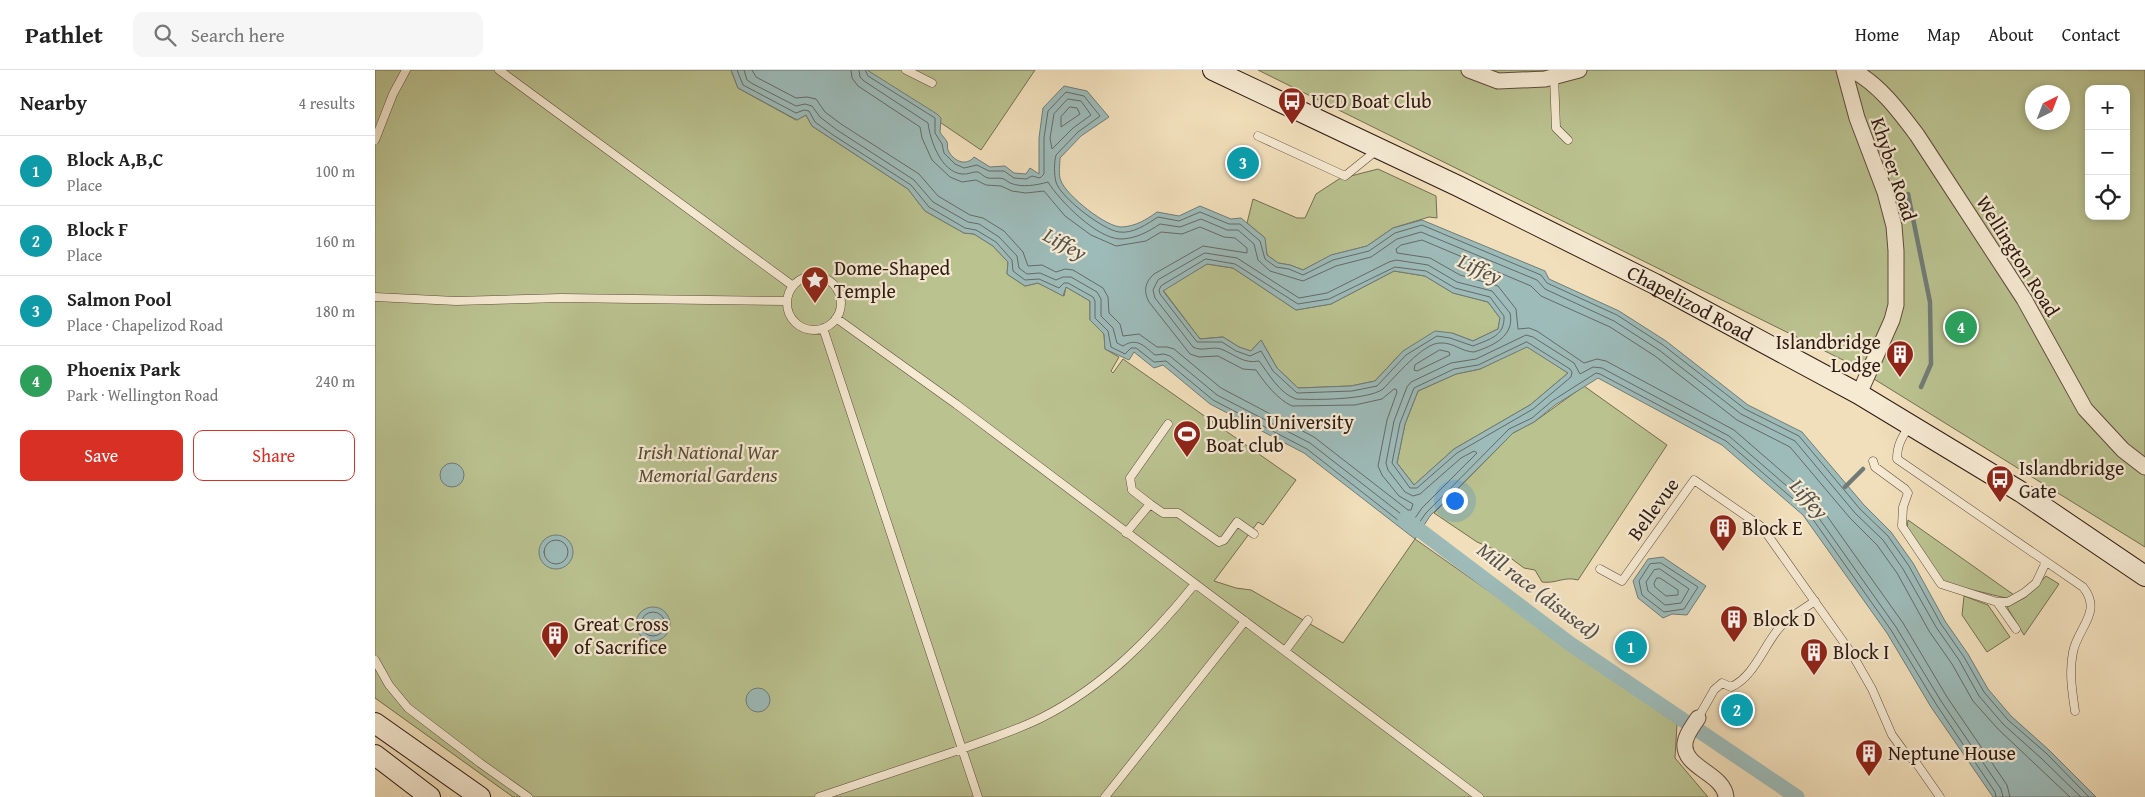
<!DOCTYPE html>
<html lang="en">
<head>
<meta charset="utf-8">
<style>
  body { margin:0; font-family:"Gentium Book Plus",serif; background:#f6f6f6; color:#222 }
  .controls { position:absolute; right:15px; top:15px; display:grid; overflow:hidden; border-radius:10px; box-shadow:0 2px 8px #0003 }
  .controls button { width:45px; height:45px; display:grid; place-items:center; padding:0; border:0; border-bottom:1px solid #e0e0e0; background:#fff; color:#222; font:25px sans-serif }
  .compass { position:absolute; left:1650px; top:15px; width:45px; height:45px; border-radius:50%; background:#fff; box-shadow:0 2px 8px #0003; rotate:42deg }
  .you { position:absolute; left:1079px; top:430px; width:18px; height:18px; margin:-12px; border:4px solid #fff; border-radius:50%; background:#1a73e8; box-shadow:0 0 0 8px #1a73e833 }
  .badge { display:grid; place-items:center; width:32px; height:32px; border-radius:50%; background:#d93025; color:#fff; font-size:16px; font-weight:700 }
  .pin { position:absolute; translate:-50% -50%; border:2px solid #fff; box-shadow:0 1px 5px #0006 }
  .list { margin:0; padding:0; list-style:none }
  h2 { display:flex; justify-content:space-between; align-items:center; height:65px; margin:0; padding:0 20px; font-size:21px }
  h2 small { font-size:16px; font-weight:400; color:#767676 }
  .list li { display:grid; grid-template-columns:32px 1fr auto; gap:15px; align-items:center; box-sizing:border-box; height:70px; padding:0 20px; border-top:1px solid #e0e0e0 }
  .list b { display:block; font-size:19px; white-space:nowrap }
  .list p { margin:0; font-size:16px; white-space:nowrap; color:#767676 }
  .list em { font-size:16px; font-style:normal; color:#767676 }
  .actions { display:flex; gap:10px; padding:15px 20px }
  .actions a { flex:1; padding:11px 0; border:1px solid #d93025; border-radius:10px; text-align:center; font-size:18px; color:#d93025 }
  .actions .main { background:#d93025; color:#fff }
  .icon { flex:none; width:28px; height:28px; fill:none; stroke:currentColor; stroke-width:2; stroke-linecap:round; stroke-linejoin:round }
  .map { position:relative; flex:none; width:1770px; height:727px; overflow:hidden }
  header { display:flex; align-items:center; gap:30px; box-sizing:border-box; height:70px; padding:0 25px; background:#fff; border-bottom:1px solid #e0e0e0 }
  header strong { font-size:24px }
  nav { display:flex; gap:28px; margin-inline-start:auto; font-size:18px }
  .search { width:350px; height:45px; background:#f6f6f6; display:flex; align-items:center; gap:12px; box-sizing:border-box; padding:0 18px; border-radius:10px; color:#767676; font-size:19px }
  main { display:flex }
  aside { flex:1; background:#fff }
  .map>svg:first-child { display:block }
  .green { fill:#bac290; stroke:#746e51; fill-rule:evenodd }
  .water { fill:#9dbbb9; stroke:#717b76; fill-rule:evenodd }
  .lines { fill:none; stroke-linecap:round; stroke-linejoin:round }
  .shore { stroke:#666a66; stroke-width:1 }
  .stream { stroke:#717b76; stroke-width:4.5 }
  .canal { stroke:#9dbbb9; stroke-width:15 }
  .service-casing { stroke:#5f4b3c; stroke-width:9 }
  .minor-casing { stroke:#5f4b3c; stroke-width:17 }
  .secondary-casing { stroke:#2e1a12; stroke-width:22 }
  .service { stroke:#f6ead3; stroke-width:8 }
  .minor { stroke:#f6ead3; stroke-width:15 }
  .secondary { stroke:#f6ead3; stroke-width:20 }
  .labels { text-anchor:middle; stroke-width:4.5; stroke-linejoin:round; paint-order:stroke }
  .poi-label { font-size:20px; fill:#2e1a12; stroke:#f6ead3; text-anchor:start }
  .street-label { font-size:20px; fill:#2e1a12; stroke:#f6ead3 }
  .park-label { font-size:20px; font-style:italic; fill:#584c38; stroke:#f6ead3 }
  .water-label { font-size:21px; font-style:italic; fill:#55524c; stroke:#f6ead3 }
</style>
</head>
<body>
<header>
<strong>Pathlet</strong>
<div class="search"><svg class="icon" aria-label="search" viewBox="0 0 24 24"><circle cx="10" cy="10" r="6"/><path d="M15 15l6 6"/></svg>Search here</div>
<nav><a>Home</a><a>Map</a><a>About</a><a>Contact</a></nav>
</header>
<main>
<aside>
<h2>Nearby<small>4 results</small></h2>
<ul class="list">
<li><span class="badge" style="background:#0f9aa8">1</span><div><b>Block A,B,C</b><p>Place</p></div><em>100 m</em></li>
<li><span class="badge" style="background:#0f9aa8">2</span><div><b>Block F</b><p>Place</p></div><em>160 m</em></li>
<li><span class="badge" style="background:#0f9aa8">3</span><div><b>Salmon Pool</b><p>Place · Chapelizod Road</p></div><em>180 m</em></li>
<li><span class="badge" style="background:#2e9e5b">4</span><div><b>Phoenix Park</b><p>Park · Wellington Road</p></div><em>240 m</em></li>
</ul>
<div class="actions"><a class="main">Save</a><a>Share</a></div>
</aside>
<div class="map">
<svg width="1770" height="727" viewBox="0 0 1770 727">
  <rect width="100%" height="100%" fill="#f1dfbb"/>
  <filter id="stains"><feTurbulence type="fractalNoise" baseFrequency=".004" numOctaves="4"/><feColorMatrix values="0 0 0 0 .2 0 0 0 0 .09 0 0 0 0 .02 0 0 0 .5 -.17"/></filter>
  <radialGradient id="worn" r=".72"><stop offset=".6" stop-color="#630" stop-opacity="0"/><stop offset="1" stop-color="#630" stop-opacity=".3"/></radialGradient>
  <path class="green" d="M0,0H356L363,18L421,50L431,45L437,56L533,119L550,141L589,163L599,164L618,176L633,192L632,204L650,216L663,213L689,226L691,217L715,231V250L729,264L730,279L744,287L736,301L738,303L748,289L921,410L888,455L883,452L839,511L861,518L876,520L968,573L1040,469L1302,654L1300,688L1333,727H138L0,628Z
    M488,0H660L606,80Z
    M883,0H1770V477L1470,291ZM1714,19H1751V146H1714ZM1658,22H1688V52H1658Z
    M1003,99L1061,126L1062,148L1054,147L1018,158L992,176L957,185L928,200L915,195L903,193L892,185L889,167L872,153L878,129L922,148H930L941,124L964,109Z
    M832,194L858,198L921,240L956,234L1019,201L1050,206L1078,223L1113,232L1125,248L1123,259L1098,271L1077,263L1028,281L1000,311L976,316L923,318L902,298L886,270L876,281L864,277L848,267L825,269L788,220Z
    M1152,276L1193,303L1155,335L1079,379L1039,415L1022,393L1030,354L1043,321L1081,304L1105,299Z
    M1209,316L1292,375L1203,510C1189,506 1181,514 1167,512L1160,500L1149,498L1130,484L1102,472L1059,443L1138,363L1159,352Z
    M1533,450L1639,525L1635,529L1565,512L1532,458Z
    M1671,506L1684,514L1649,565L1632,537L1651,527Z
    M1589,526L1613,535L1635,567L1612,582L1587,545Z"/>
  <path class="water" d="M356,0H492L562,44L566,48L565,62C566,65 571,69 572,72C573,74 572,78 573,80C578,91 591,97 599,87L615,97L630,96L639,103L651,104L655,98L664,104V68L668,38L689,16L712,21L734,47L706,66L685,88C685,94 683,105 686,111C691,125 732,158 747,157C761,156 771,150 782,142L804,146L825,136L856,149L866,148L890,168L892,185L903,193L915,195L928,200L956,185L992,176L1018,158L1047,150L1170,201L1174,209L1244,241L1291,271L1373,335L1427,362L1489,435L1516,462L1538,493L1570,551L1593,584L1613,619L1636,646L1674,680L1721,727H1618L1556,637L1512,563L1428,445L1347,375L1223,308L1180,335L1159,352L1138,363L1055,446L1040,469L929,383L835,334L788,295L779,298L759,282L754,290L730,279L729,264L715,250V231L691,217L688,226L663,213L650,216L632,204L633,192L618,176L599,164L589,163L550,141L533,119L437,56L431,45L422,50L363,18ZM832,194L858,198L921,240L956,234L1019,201L1050,206L1078,223L1113,232L1125,248L1123,259L1098,271L1077,263L1060,261L1028,281L1000,311L976,316L923,318L902,298L886,270L876,281L864,277L848,267L825,269L788,221ZM1152,277L1193,303L1155,335L1079,379L1039,415L1022,393L1030,354L1043,321L1081,304L1105,299Z
    M65 405a12 12 0 1 1 24 0a12 12 0 1 1-24 0Z
    M164 482a17 17 0 1 1 34 0a17 17 0 1 1-34 0Z
    M1288,487L1331,516L1312,545L1297,544L1288,548L1263,528L1258,511L1273,489Z
    M261 554a17 17 0 1 1 34 0a17 17 0 1 1-34 0Z
    M371 630a12 12 0 1 1 24 0a12 12 0 1 1-24 0Z"/>
  <g class="lines">
    <path class="shore" d="M362,0L368,15L421,43L429,40L434,41L440,52L458,65L536,115L554,137L590,158L601,160L621,172L637,190L638,201L650,210L664,209L684,218L689,213H693L718,227L720,231V248L733,261L736,277L750,284L756,278H761L779,292L791,291L838,330L932,379L1037,461L1039,460L1051,443L1134,359L1157,348L1177,331L1221,303L1225,304L1351,371L1432,441L1516,560L1561,634L1620,722L1621,727
      M369,0L372,10L378,14L421,36L430,34L437,36L445,47L462,60L539,110L558,132L593,152L604,154L624,167L642,186L644,198L652,204L665,203L681,210L688,207H696L722,222L726,229V246L738,258L742,273L748,276C762,267 769,276 780,285L789,284L795,286L842,325L935,373L1035,451H1038L1047,438L1102,383L1099,381L1086,388L1045,424L1038,426L1030,422L1013,400L1011,393L1019,351L1032,317L1036,312L1076,293L1101,289L1151,265L1158,267L1199,293L1205,304L1218,297L1227,298L1354,366L1436,437L1521,557L1566,631L1626,719L1628,727
      M377,0L381,7L421,28L432,27L441,29L450,42L466,54L544,104L563,126L595,145L608,148L629,161L648,182L653,196L667,195L681,202L690,199L698,200L728,218L733,227L734,243L745,254L748,266L764,264L782,277H792L799,279L846,318L939,367L1033,440H1036L1038,434L1024,426L1007,405L1003,396L1012,350L1022,322L1021,319H1019L1007,329L980,335L917,336C902,329 890,313 881,300L868,299L843,286L824,287L815,284L774,232C768,221 770,212 779,204L828,176L872,183V178L860,168L849,167L825,157L807,164L786,162L771,171L741,176L716,165L690,146L669,121L651,123L637,121L626,116L611,115L601,110L587,112L575,107L557,90L547,68L545,57L483,16L477,8L476,0
      M484,0L485,7L489,11L553,53C555,70 566,102 587,104C593,105 598,101 603,102C607,104 609,107 613,108C618,109 624,107 629,109C631,110 633,112 635,113C647,118 662,115 673,112C684,130 721,168 745,169C760,169 773,162 785,154L805,157L826,149L852,160H863L879,174L883,190L895,201L928,211L961,196L996,187L1022,169L1046,162L1162,210L1170,219L1239,251L1284,280L1366,344L1420,371L1480,443L1508,470L1528,499L1561,557L1584,590L1604,626L1628,654L1666,688L1706,727
      M490,0L493,6L560,48V63L567,74L569,83L580,94L589,98L602,95L614,101H629L639,108L651,109L657,106L665,108L669,104V68L673,41L691,22L709,26L725,46L703,62L681,85C679,92 679,105 681,112C685,127 728,160 744,162C758,164 772,154 783,147L804,151L825,142L854,154H865L885,171L890,189L901,197L914,199L928,205L958,190L994,181L1020,163L1047,155L1166,205L1172,213L1242,245L1288,275L1370,339L1424,366L1485,439L1513,466L1534,496L1566,554L1589,587L1609,622L1633,650L1671,683L1714,727
      M693,29L706,31L716,45L698,58L677,79L675,68L679,44Z
      M695,37L702,38L705,44L686,57V47Z
      M830,183L862,188L924,228L952,223L1014,192L1021,190L1053,195L1082,212L1117,221L1135,243C1140,266 1118,276 1099,282C1087,282 1078,272 1065,273C1048,273 1020,307 1008,319C993,330 940,330 921,329C904,323 894,304 884,291C868,294 861,285 846,279C837,276 827,282 818,277L780,228L778,220L783,210Z
      M831,189L860,194L923,234L954,229L1020,197L1051,201L1080,218L1115,227L1129,246C1130,266 1115,269 1098,276L1075,268L1062,266L1031,285L1002,316L977,321L922,323L898,301L886,281L875,286L861,281L847,272H822L785,224L784,220L786,216Z
      M1152,272L1195,299L1197,302L1196,307L1158,339L1082,383L1042,418H1035L1017,393L1025,353L1039,318L1079,299L1103,295Z
      M1065,280L1074,282L1075,285L1042,301L1039,300L1040,295Z
      M169 482a12 12 0 1 1 24 0a12 12 0 1 1-24 0Z
      M1286,493L1323,517L1309,539L1289,542L1267,525L1264,511L1275,494Z
      M1285,499L1314,519L1306,533L1290,535L1273,521L1271,512L1279,500Z
      M1282,508H1285L1303,520V525L1291,526L1280,517L1279,514Z
      M266 554a12 12 0 1 1 24 0a12 12 0 1 1-24 0Z
      M1635,727L1632,715L1572,627L1528,553L1442,432L1359,360L1231,291L1222,289L1209,293L1162,261L1154,258L1143,259L1141,239L1123,216L1085,205L1055,188L1022,183L1021,179L1026,175L1047,170L1156,216L1166,226L1235,257L1280,286L1362,350L1415,377L1475,448L1502,475L1522,503L1554,561L1577,594L1598,631L1623,659L1695,727"/>
    <path class="stream" d="M1533,124L1555,232L1556,294L1546,317
      M1470,417L1488,399"/>
    <path class="canal" d="M1030,449L1194,573L1422,727"/>
    <g class="service-casing">
      <path id="service" d="M124,0L418,216
        M531,0L557,13
        M1179,6L1181,58L1193,70
        M883,66L970,106L1002,80
        M0,70L18,24L31,0
        M412 233a27 27 0 1 1 54 0a27 27 0 1 1-54 0Z
        M0,227L81,231L186,228L412,231
        M461,248L581,334L1104,727
        M448,258L587,679C613,669 643,660 668,647C729,616 777,567 819,515
        M1535,355C1527,367 1522,375 1522,389L1708,517C1728,542 1703,557 1698,582C1694,601 1697,621 1700,641
        M1498,391L1500,397L1530,419L1533,423L1528,437L1527,456L1566,514L1622,532H1633L1649,523L1661,513L1671,492
        M775,434L757,420L755,408L793,354
        M751,463L775,434L788,443H803L844,472L849,470L862,452L879,464
        M1225,499L1247,511L1319,410L1387,457L1477,584L1497,619L1517,665L1528,680L1542,694L1565,727
        M1622,532L1641,559
        M910,581L933,550
        M0,590L14,615L33,638L105,693L153,727
        M1323,648L1339,620L1347,613L1356,617C1379,607 1389,575 1405,557C1415,546 1429,539 1440,531
        M444,727L587,679L603,727
        M730,727L870,551"/>
    </g>
    <g class="minor-casing">
      <path id="minor" d="M1094,0L1123,11L1170,9L1204,0
        M1469,0L1482,48L1510,122L1519,156L1521,181V235L1517,250L1484,324
        M1477,0C1504,14 1524,41 1542,65L1649,229L1710,339L1748,380L1770,397
        M1323,648C1318,656 1311,664 1310,673C1307,698 1349,703 1351,727"/>
    </g>
    <g class="secondary-casing">
      <g id="secondary">
        <path id="s1" d="M838,0L1083,116L1280,214L1484,324L1646,422L1770,506"/>
        <path d="M0,653L105,727"/>
        <path d="M0,685L55,727"/>
      </g>
    </g>
    <use href="#service" class="service"/>
    <use href="#minor" class="minor"/>
    <use href="#secondary" class="secondary"/>
  </g>
  <defs>
    <g id="bus-pin" transform="scale(1.4375)"><path d="M0 17L-7.5 6A9.5 9.5 0 1 1 7.5 6Z" fill="#8f2418" stroke="#f6ead3"/><path d="M-5-6H5V4H4V6H2V4H-2V6H-4V4H-5ZM-3.5-4V0h7V-4ZM-3.5 1.2v1.5H-2V1.2ZM2 1.2v1.5H3.5V1.2Z" fill="#fff"/></g>
    <g id="sight-pin" transform="scale(1.4375)"><path d="M0 17L-7.5 6A9.5 9.5 0 1 1 7.5 6Z" fill="#8f2418" stroke="#f6ead3"/><path d="M0-6L1.8-2.2L6-1.7L2.9 1.2L3.7 5.4L0 3.3L-3.7 5.4L-2.9 1.2L-6-1.7L-1.8-2.2Z" fill="#fff"/></g>
    <g id="building-pin" transform="scale(1.4375)"><path d="M0 17L-7.5 6A9.5 9.5 0 1 1 7.5 6Z" fill="#8f2418" stroke="#f6ead3"/><path d="M-4-6H4V6H1V3H-1V6H-4ZM-2.5-4.3h1.7v1.8h-1.7ZM.8-4.3h1.7v1.8H.8ZM-2.5-1h1.7V.8h-1.7ZM.8-1h1.7V.8H.8Z" fill="#fff"/></g>
    <g id="stadium-pin" transform="scale(1.4375)"><path d="M0 17L-7.5 6A9.5 9.5 0 1 1 7.5 6Z" fill="#8f2418" stroke="#f6ead3"/><path d="M0-5a6.5 5 0 1 0 0 10a6.5 5 0 1 0 0-10ZM-3.5-1.8h7v3.6h-7Z" fill="#fff"/></g>
  </defs>
  <g fill-rule="evenodd">
    <use href="#bus-pin" x="917" y="31"/>
    <use href="#sight-pin" x="440" y="210"/>
    <use href="#building-pin" x="1525" y="284"/>
    <use href="#stadium-pin" x="812" y="364"/>
    <use href="#bus-pin" x="1625" y="409"/>
    <use href="#building-pin" x="1348" y="458"/>
    <use href="#building-pin" x="1359" y="549"/>
    <use href="#building-pin" x="180" y="565"/>
    <use href="#building-pin" x="1439" y="582"/>
    <use href="#building-pin" x="1494" y="683"/>
  </g>
  <g class="labels">
    <g class="poi-label">
      <text x="936" y="38">UCD Boat Club</text>
      <text x="459" y="205">Dome-Shaped<tspan x="459" dy="23">Temple</tspan></text>
      <text x="1506" y="279" text-anchor="end">Islandbridge<tspan x="1506" dy="23">Lodge</tspan></text>
      <text x="831" y="359">Dublin University<tspan x="831" dy="23">Boat club</tspan></text>
      <text x="1644" y="405">Islandbridge<tspan x="1644" dy="23">Gate</tspan></text>
      <text x="1367" y="465">Block E</text>
      <text x="1378" y="556">Block D</text>
      <text x="199" y="561">Great Cross<tspan x="199" dy="23">of Sacrifice</tspan></text>
      <text x="1458" y="589">Block I</text>
      <text x="1513" y="690">Neptune House</text>
    </g>
    <g class="street-label">
      <text transform="translate(1519 99) rotate(72)" y="7">Khyber Road</text>
      <text transform="translate(1643 186) rotate(58)" y="7">Wellington Road</text>
      <text dy="7" stroke="none"><textPath href="#s1" startOffset="531">Chapelizod Road</textPath></text>
      <text transform="translate(1278 439) rotate(-54)" y="7">Bellevue</text>
    </g>
    <g class="park-label">
      <text x="333" y="389">Irish National War<tspan x="333" dy="23">Memorial Gardens</tspan></text>
    </g>
    <g class="water-label">
      <text transform="translate(690 174) rotate(29)" y="7">Liffey</text>
      <text transform="translate(1105 199) rotate(25)" y="7">Liffey</text>
      <text transform="translate(1434 429) rotate(48)" y="7">Liffey</text>
      <text transform="translate(1163 521) rotate(37)" y="7">Mill race (disused)</text>
    </g>
  </g>
  <rect width="100%" height="100%" filter="url(#stains)"/>
  <rect width="100%" height="100%" fill="url(#worn)"/>
</svg>
<div class="controls">
<button>+</button>
<button>−</button>
<button><svg class="icon" aria-label="locate" viewBox="0 0 24 24"><circle cx="12" cy="12" r="6"/><path d="M12 2v4M12 18v4M2 12h4M18 12h4"/></svg></button>
</div>
<svg class="compass" viewBox="-18 -18 36 36"><path d="M0-13l5 13h-10z" fill="#e53935"/><path d="M0 13l5-13h-10z" fill="#767676"/></svg>
<div class="you"></div>
<div class="pin badge" style="left:1256px;top:577px;background:#0f9aa8">1</div>
<div class="pin badge" style="left:1362px;top:640px;background:#0f9aa8">2</div>
<div class="pin badge" style="left:868px;top:93px;background:#0f9aa8">3</div>
<div class="pin badge" style="left:1586px;top:257px;background:#2e9e5b">4</div>
</div>
</main>
</body>
</html>
